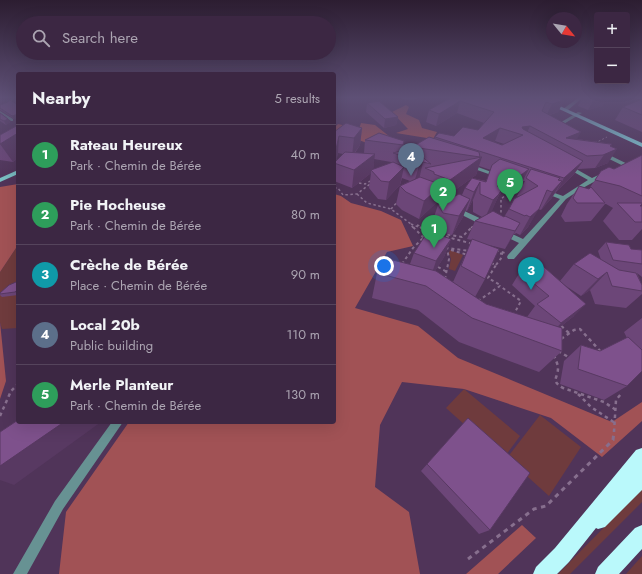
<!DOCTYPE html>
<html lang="en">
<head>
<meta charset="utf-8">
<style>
  body { margin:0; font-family:Jost,sans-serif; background:#47334e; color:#f1f3f6 }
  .controls { position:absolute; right:12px; top:12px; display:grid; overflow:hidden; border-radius:4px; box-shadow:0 4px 16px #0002 }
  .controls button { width:36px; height:36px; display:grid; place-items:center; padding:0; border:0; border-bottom:1px solid #55445c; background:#3c2743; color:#f1f3f6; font:20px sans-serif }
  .compass { position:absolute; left:546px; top:12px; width:36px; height:36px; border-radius:50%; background:#3c2743; box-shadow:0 4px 16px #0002; rotate:120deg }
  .you { position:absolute; left:384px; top:266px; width:14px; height:14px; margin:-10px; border:3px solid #fff; border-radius:50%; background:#1a73e8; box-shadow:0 0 0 6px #1a73e833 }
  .badge { display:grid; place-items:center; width:26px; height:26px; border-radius:50%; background:#77d259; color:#fff; font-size:13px; font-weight:700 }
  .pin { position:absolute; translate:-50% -33px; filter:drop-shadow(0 1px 2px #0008) }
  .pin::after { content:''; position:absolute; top:21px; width:14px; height:12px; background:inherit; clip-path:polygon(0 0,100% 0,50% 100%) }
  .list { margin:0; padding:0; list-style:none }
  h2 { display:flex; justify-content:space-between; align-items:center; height:52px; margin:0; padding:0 16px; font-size:17px }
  h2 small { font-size:13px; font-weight:400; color:#aca5b2 }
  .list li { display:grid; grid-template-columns:26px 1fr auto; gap:12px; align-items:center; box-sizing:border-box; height:60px; padding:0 16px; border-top:1px solid #55445c }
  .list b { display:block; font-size:15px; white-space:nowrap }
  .list p { margin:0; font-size:13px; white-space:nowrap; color:#aca5b2 }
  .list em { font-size:13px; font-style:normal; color:#aca5b2 }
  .icon { flex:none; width:22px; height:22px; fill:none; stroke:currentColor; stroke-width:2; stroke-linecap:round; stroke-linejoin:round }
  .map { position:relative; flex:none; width:642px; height:574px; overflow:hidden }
  .search { position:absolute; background:#3c2743; box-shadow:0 4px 16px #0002; left:16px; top:16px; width:320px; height:44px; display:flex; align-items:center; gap:10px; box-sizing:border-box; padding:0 14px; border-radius:22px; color:#aca5b2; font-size:15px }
  .panel { position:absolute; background:#3c2743; box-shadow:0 4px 16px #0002; left:16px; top:72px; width:320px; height:352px; border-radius:4px }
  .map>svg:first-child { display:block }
  .green { fill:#6f3b3d }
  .forest { fill:#a15255 }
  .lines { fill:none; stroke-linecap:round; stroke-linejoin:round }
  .path-far4 { stroke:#876f8e; stroke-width:1; stroke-dasharray:2 2; stroke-linecap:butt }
  .path-far3 { stroke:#876f8e; stroke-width:1.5; stroke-dasharray:2.5 2.5; stroke-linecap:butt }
  .path-far2 { stroke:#876f8e; stroke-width:2; stroke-dasharray:3 3; stroke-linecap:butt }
  .path-far1 { stroke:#876f8e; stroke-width:2.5; stroke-dasharray:3.5 3.5; stroke-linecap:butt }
  .path { stroke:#876f8e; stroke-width:3; stroke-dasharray:4.5 4.5; stroke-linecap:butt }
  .lane { fill:#679293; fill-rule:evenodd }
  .street { fill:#679293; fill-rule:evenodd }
  .secondary { fill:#79bfc2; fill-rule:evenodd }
  .primary { fill:#85e2e5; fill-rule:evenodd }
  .highway { fill:#baf9fb; fill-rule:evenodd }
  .wall { fill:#6c4678; fill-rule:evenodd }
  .shaded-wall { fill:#583962 }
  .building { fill:#7e518c; stroke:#583962; fill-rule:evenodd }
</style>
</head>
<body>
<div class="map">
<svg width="642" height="574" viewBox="0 0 642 574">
  <rect width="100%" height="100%" fill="#503459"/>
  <path class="green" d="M18,245V328L2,329L0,322V272Z
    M450,250L463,255L455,271L449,269L451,259L449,253Z
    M464,389L520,436L503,459L446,408Z
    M540,415L581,447L549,496L507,458Z
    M642,489V502L570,574H558Z
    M642,556V574H626Z"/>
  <path class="forest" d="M406,105L409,107L406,114L419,120L422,128L437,132L433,139L396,133L408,129L392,112Z
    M361,123L375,125L409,152L400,155L334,131V128L338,124L359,129Z
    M18,184V245L0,272V187Z
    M334,194L341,196L351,203L381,211L401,220L413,246L387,252L355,308L418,326L458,358L612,422L642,402V421L602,457L551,418L464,389L402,382L380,425L375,487L409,512L420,574H59L66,512L129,422H334Z
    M0,322L6,381L0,399Z
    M522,525L536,538L498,574H466Z"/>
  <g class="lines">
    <path class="path-far4" d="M595,143L607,137"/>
    <path class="path-far3" d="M359,183L365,184L372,180
      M334,188H338L343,195L357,194L370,184
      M357,194L367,203L391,209L411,224L413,228
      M391,209L399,200
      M498,216L501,214V199L512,190
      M411,224L421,228
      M417,225L426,228
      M471,228L473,226"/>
    <path class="path-far2" d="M413,227L425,239
      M420,227L428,232
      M425,227L433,232L462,237L472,227
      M440,235L473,244
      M451,250L468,255
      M496,250L505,253
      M494,253L504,254
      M491,263L496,265L488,278L500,285
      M402,264L413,248L426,235
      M496,265L502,257
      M438,267L447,272
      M445,279L449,259L447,248L470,251
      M478,301L500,286L521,301L514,314"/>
    <path class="path-far1" d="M561,326L569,333
      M561,339L574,330L580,329L602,353
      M558,351L570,358
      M554,355C555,359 558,364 558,368C558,379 550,380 563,388L604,402L616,410
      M578,394L591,407L615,423
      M0,416L11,391L18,384
      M614,432L616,400L621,394"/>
    <path class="path" d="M468,559L534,509L546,506L613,440L614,431"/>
    <path class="lane" d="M12,98H14L10,104L0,108V106L8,102Z
      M0,111L13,119V121H11L0,113Z"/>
    <path class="street" d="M401,98H418C414,100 405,100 401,98Z
      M578,98H582L567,111H563V109Z
      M637,98H642V99H637Z
      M578,112L582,113L557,128L553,127Z
      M599,152H603L642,171V175L599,154Z
      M466,164H470L502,176L501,177H497L466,166Z
      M565,165H569L592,178L605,172L608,174L581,189L566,199L514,259H508L507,257L508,255L519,243L502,235L501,233L502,231H506L523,239L560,199L542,192V190H546L563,196L588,180L565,167Z
      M428,194L488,222L489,224L486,226H484L426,197V195Z
      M112,422H123L63,509L27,574H13L55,501Z"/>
    <path class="secondary" d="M18,170V174L0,182V178Z"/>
    <path class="primary" d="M535,98H542L642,143V147Z"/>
    <path class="highway" d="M642,448V490L605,527L598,529L596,528L569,562L557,574H533L536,567L555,548L636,450Z
      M642,525V549L619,574H595L598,567L635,528Z"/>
  </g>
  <path class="wall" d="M448,98H558L564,100L558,112L550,115L577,139L612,144L611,146L608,163L595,168L579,169H578L574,174L556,192L551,199L541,210L538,209L528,227L520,235L516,233L515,234H514L505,249L489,245L485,279L475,297L486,304L527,317L535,306L512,285L520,272L560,281L574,264L601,260L598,251L606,242L631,249L642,250V277L637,273L642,285V294L626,308L595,304L590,290L581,296L563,284L574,316L560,327L562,351L539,372L459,342L418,310L372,298L377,273L410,264L414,253L451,239L444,257L435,271L453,282L472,240L467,239L475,221L482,217L473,212V200L467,211L465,210L463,217L452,235L437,231L432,223L438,205L462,195L465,188L472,178L486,181L491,170L479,166L476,175L444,198L438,196L436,203L419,219L402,210L396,204L400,186L410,181L402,178L400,185L386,200L378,199L369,188L371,173L352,188L334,181V132L362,128L360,145L355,153H364L365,140L404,141L403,150L412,149V147L434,139L435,137L454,136L478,130L484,123L457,113L436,126L426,122L429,110L448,99ZM495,141L504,144L502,145L494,142ZM338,153L343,154L336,161ZM374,159L391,162V163L373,170ZM523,181H525L517,196L518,197L509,209L504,217L491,212L499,195L506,189L513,193L520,186Z
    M582,98H607L602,106L588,110L578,106Z
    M642,99V132L615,120L623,107Z
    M8,102L14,119L0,110V105Z
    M367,103L398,117L396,125L384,128L366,112Z
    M0,113L10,122L6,125L0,121Z
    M18,125V158L13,162L0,160V135Z
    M642,155V204L640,206H642V229L632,240H619L603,221L613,208L606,204H605L591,221L565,222L561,216L567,204L579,186L589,189L601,171L614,169Z
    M18,282V295L2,297L0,295V293Z
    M642,318V371L627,386L604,400L560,384L564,361L581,345L600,351L627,338L624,332Z
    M468,418L490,530L479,534L421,471Z"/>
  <path class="shaded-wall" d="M599,98H607L602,106L588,110L594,99Z
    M2,99L4,102L0,104V100Z
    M564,100L558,112L546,116L552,104Z
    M460,101L457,113L436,126L439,114Z
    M18,114V118L14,119L12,116Z
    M398,117L396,125L384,128L385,119Z
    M8,119L10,122L6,125L4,121Z
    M530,126L524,139L522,127Z
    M362,128L360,145L352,156L354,138Z
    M500,128L495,141L478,151L483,138Z
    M581,132L574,145L566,138Z
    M18,133V158L13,162L0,144Z
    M339,136L338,153L336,164L334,163V167V149Z
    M612,144L605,154L617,149L608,163L595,168L610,146Z
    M375,154L373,171L371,170V173L352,188L354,170Z
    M482,157L476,175L444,198L450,180Z
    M583,161L574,174L556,192L564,178Z
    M423,162L419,180L414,183L419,166Z
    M404,167L400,185L386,200L389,182Z
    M529,169L520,186L513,193L521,175Z
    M515,171L506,189L499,195L491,213L485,218L493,200L497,186Z
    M562,181L551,199L541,210L552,192Z
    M480,182L473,200L467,211L474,192Z
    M442,185L436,203L419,219L424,201Z
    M470,199L463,217L452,235L459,216Z
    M539,209L528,227L520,235L530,217Z
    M520,223L510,241L505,249L515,231Z
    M451,239L444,257L430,279L436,261Z
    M607,272L590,290L581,296L598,279Z
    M18,289V294L15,292Z
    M586,304L574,316L550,335L561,323Z
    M64,422H101L14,485L0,480V466Z"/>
  <path class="building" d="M450,98H558L564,100L552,104L546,102L542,111L581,132L566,138L610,144H612L610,146L617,149L603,155L587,156L530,126L522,127L523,129L583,161L564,178L435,137L439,133L454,136L463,127L478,130L494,112L460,101L439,114L429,110ZM500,128L523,135L502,145L483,138Z
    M590,98H599L594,99Z
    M642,99V115L623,107Z
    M10,100L18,105V114L12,116L0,108V105L8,102Z
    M379,101L398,117L385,119L367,103Z
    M0,113L8,119L4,121L0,119Z
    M346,123L362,128L354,138L339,136L336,149H334V132Z
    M18,125V133L0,144V135Z
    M379,133L404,141L403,145L365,140Z
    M429,137L479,152L480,157L412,147Z
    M411,148L431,164L423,162L419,166L402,159L407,157L393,153Z
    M345,152L375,154L354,170L334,163Z
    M642,155V196L620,186L595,180L601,171L609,167L614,169Z
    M482,157L450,180L434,174V172L425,168Z
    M500,159L529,169L521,175L515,171L497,186L502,189L499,194L493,200L480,194V182L474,192L465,188L472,178L486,182L492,165Z
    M393,162L404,167L389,182L381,181L371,170Z
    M531,169L560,178L558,180L562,181L552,192L547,190L539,209L530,217L526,215L525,216L509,209L514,199L538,186L526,178Z
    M420,177L442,185L424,201L406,192L400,186Z
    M579,186L589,189L591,187L605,203H577L573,198Z
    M459,194L470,199L459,216L443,213L438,205Z
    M617,203H642V204L640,206H642V222H635Z
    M493,211L504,217L505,216L520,223L515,231L475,221Z
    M428,231L451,239L436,261L414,253Z
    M472,239L499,249L485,279L461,266Z
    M606,242L629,245L631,249L642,250V264L613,260Z
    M590,253L619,270L636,273L642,285V291L612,286L607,272L598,279L574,264Z
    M381,257L436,271L486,304L562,328V351L472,318L426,286L377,273Z
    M536,260L586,304L561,323L537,304L549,296L520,272Z
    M16,282H18V289L15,292L0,294V293L9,285Z
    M628,337L642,350V371L627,386L578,369L581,345L600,351Z
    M468,418L530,473L490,530L427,464Z
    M18,420V422H64L0,466V432Z"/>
  <linearGradient id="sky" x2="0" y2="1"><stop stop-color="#2c1d31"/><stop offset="0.55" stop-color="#5e5076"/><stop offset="1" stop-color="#5e5076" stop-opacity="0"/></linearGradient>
  <rect width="642" height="178" fill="url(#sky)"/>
</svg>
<div class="controls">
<button>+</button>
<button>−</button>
</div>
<svg class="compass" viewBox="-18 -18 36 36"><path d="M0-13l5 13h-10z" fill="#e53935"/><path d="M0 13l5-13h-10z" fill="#aca5b2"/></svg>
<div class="you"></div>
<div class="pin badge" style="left:434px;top:248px;background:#2e9e5b">1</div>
<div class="pin badge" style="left:443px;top:211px;background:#2e9e5b">2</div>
<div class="pin badge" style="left:531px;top:290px;background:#0f9aa8">3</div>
<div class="pin badge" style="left:411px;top:176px;background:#5c6f8a">4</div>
<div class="pin badge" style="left:510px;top:202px;background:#2e9e5b">5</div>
<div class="search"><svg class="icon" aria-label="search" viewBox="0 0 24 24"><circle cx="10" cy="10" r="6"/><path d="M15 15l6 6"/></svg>Search here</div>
<section class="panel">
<h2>Nearby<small>5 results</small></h2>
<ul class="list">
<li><span class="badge" style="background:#2e9e5b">1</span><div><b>Rateau Heureux</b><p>Park · Chemin de Bérée</p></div><em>40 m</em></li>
<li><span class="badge" style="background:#2e9e5b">2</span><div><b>Pie Hocheuse</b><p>Park · Chemin de Bérée</p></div><em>80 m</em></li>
<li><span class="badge" style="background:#0f9aa8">3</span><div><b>Crèche de Bérée</b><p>Place · Chemin de Bérée</p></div><em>90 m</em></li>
<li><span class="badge" style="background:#5c6f8a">4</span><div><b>Local 20b</b><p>Public building</p></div><em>110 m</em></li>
<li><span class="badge" style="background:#2e9e5b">5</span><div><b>Merle Planteur</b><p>Park · Chemin de Bérée</p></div><em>130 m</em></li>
</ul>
</section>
</div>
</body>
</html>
